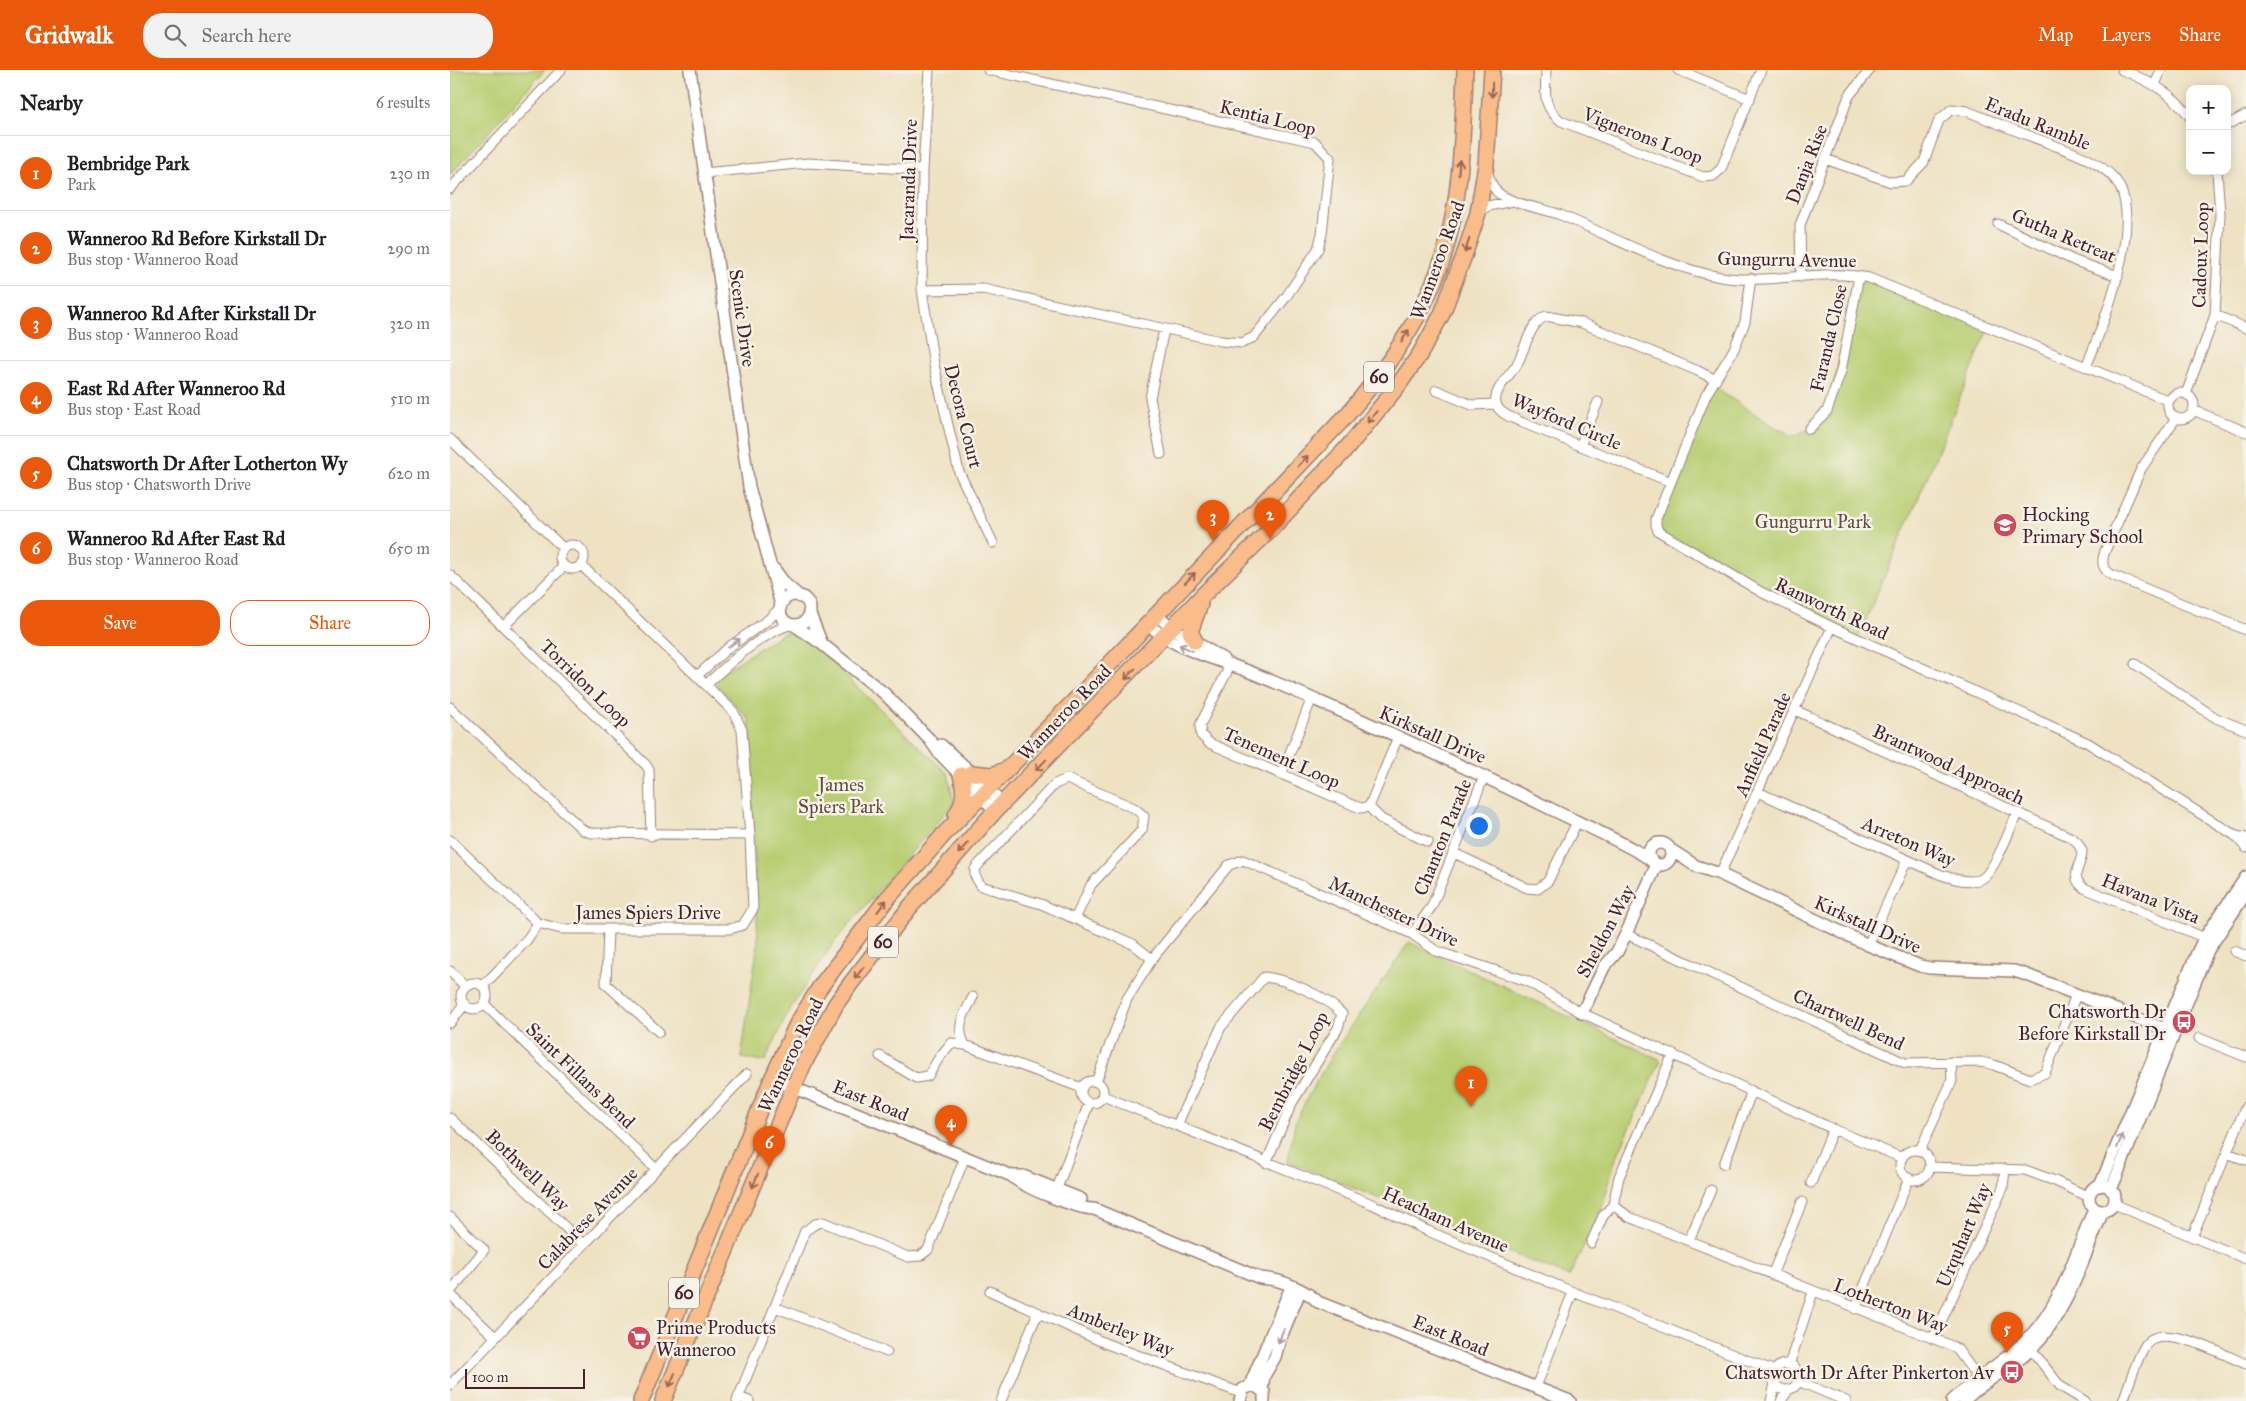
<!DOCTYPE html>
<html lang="en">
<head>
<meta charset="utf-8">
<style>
  body { margin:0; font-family:"IM FELL Great Primer",serif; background:#f2f2f2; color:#202124 }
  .controls { position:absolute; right:15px; top:15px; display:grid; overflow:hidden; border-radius:10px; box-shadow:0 2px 12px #0003 }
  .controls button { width:45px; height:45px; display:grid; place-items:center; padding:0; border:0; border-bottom:1px solid #e0e0e0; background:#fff; color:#202124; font:25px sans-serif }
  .scale { position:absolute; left:15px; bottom:12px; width:120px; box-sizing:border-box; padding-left:5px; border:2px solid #4a1f2b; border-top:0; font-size:14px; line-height:18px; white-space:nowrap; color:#4a1f2b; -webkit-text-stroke:4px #f7f3e8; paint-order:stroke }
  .you { position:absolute; left:1028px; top:755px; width:18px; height:18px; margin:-12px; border:4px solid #fff; border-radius:50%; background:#1a73e8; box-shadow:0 0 0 8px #1a73e833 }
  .badge { display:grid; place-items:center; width:32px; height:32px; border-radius:50%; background:#ea580c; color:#fff; font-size:16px; font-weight:700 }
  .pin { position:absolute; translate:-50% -41px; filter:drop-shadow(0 1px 2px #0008) }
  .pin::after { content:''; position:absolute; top:26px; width:18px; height:15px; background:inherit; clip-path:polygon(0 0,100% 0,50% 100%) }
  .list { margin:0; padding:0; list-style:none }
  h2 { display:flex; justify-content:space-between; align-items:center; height:65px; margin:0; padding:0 20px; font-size:21px }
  h2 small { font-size:16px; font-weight:400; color:#757577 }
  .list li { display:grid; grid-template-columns:32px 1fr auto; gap:15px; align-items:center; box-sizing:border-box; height:75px; padding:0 20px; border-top:1px solid #e0e0e0 }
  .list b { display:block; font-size:19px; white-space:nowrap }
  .list p { margin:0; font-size:16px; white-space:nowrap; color:#757577 }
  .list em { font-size:16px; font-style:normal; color:#757577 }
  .actions { display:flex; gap:10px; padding:15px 20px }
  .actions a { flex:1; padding:11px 0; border:1px solid #ea580c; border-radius:20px; text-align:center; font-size:18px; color:#ea580c }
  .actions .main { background:#ea580c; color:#fff }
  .icon { flex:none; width:28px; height:28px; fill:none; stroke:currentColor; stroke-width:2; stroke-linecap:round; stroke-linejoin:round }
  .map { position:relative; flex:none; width:1796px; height:1331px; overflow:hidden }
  header { display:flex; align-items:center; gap:30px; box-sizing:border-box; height:70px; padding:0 25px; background:#ea580c; color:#fff }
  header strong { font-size:24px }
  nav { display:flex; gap:28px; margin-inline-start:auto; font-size:18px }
  .search { width:350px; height:45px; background:#f2f2f2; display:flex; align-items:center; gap:12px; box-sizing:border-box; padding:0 18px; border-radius:20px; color:#757577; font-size:19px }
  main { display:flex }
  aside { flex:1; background:#fff }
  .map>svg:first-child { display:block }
  .green { fill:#b8ce72; stroke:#81764e }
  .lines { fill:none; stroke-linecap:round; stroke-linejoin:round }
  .minor-casing { stroke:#9c8077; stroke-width:11 }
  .tertiary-casing { stroke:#9c8077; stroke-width:14 }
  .trunk-casing { stroke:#9c8077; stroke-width:18 }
  .minor { stroke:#fff; stroke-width:9 }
  .tertiary { stroke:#fff; stroke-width:11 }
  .trunk { stroke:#fabc8b; stroke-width:15 }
  .oneway { stroke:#996656 }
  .oneway2 { stroke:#ae9aa0 }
  .labels { text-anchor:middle; stroke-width:5; stroke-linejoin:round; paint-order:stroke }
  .shield { fill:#f7f3e8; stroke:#7e5f64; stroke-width:1 }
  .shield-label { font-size:18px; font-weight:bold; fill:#4a1f2b }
  .street-label { font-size:19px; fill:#4a1f2b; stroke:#f7f3e8 }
  .poi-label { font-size:19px; fill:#4a1f2b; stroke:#f7f3e8; text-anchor:start }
  .park-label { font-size:19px; fill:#664b3d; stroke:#f7f3e8 }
</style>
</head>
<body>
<header>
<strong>Gridwalk</strong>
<div class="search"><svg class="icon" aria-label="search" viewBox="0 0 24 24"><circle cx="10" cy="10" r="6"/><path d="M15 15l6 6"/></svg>Search here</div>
<nav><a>Map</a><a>Layers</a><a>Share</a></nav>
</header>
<main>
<aside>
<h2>Nearby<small>6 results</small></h2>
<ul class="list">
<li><span class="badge">1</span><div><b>Bembridge Park</b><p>Park</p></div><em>230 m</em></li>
<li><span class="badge">2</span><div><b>Wanneroo Rd Before Kirkstall Dr</b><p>Bus stop · Wanneroo Road</p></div><em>290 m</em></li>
<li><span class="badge">3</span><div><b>Wanneroo Rd After Kirkstall Dr</b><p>Bus stop · Wanneroo Road</p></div><em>320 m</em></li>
<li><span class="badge">4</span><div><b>East Rd After Wanneroo Rd</b><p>Bus stop · East Road</p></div><em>510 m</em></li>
<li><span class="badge">5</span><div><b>Chatsworth Dr After Lotherton Wy</b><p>Bus stop · Chatsworth Drive</p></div><em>620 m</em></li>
<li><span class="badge">6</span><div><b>Wanneroo Rd After East Rd</b><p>Bus stop · Wanneroo Road</p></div><em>650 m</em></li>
</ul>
<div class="actions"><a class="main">Save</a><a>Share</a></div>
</aside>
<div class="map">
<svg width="1796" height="1331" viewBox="0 0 1796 1331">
  <rect width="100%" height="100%" fill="#f7f3e8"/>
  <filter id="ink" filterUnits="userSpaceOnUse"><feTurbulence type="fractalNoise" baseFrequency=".02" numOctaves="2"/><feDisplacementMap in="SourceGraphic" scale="10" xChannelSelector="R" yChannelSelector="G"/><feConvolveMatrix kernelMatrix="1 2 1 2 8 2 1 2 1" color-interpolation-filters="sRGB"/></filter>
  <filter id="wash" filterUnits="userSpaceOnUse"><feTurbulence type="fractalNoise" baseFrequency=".0096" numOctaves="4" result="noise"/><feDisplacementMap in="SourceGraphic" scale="20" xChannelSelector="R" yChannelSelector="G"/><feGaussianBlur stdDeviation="1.12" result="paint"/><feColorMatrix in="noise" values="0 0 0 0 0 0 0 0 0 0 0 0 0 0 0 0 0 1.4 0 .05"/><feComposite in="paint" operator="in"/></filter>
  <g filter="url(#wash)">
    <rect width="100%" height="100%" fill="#eee2c3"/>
    <path class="green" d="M0,0H95L0,105Z
      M1409,206L1539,257L1477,408L1408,568L1311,522L1213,465L1206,449L1262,316L1325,357L1344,366L1359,359L1377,341Z
      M345,562L357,569L498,704L504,733L385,871L340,939L315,991L291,988L308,872L299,650L262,609L333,563Z
      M959,872L1211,990L1165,1091L1153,1135L1119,1207L838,1091L845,1053L861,1021L882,985Z"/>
  </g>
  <g filter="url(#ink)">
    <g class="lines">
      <g class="minor-casing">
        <path id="minor" d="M479,0L473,100L472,220L484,295L509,402L543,473
          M1096,0C1096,23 1091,35 1111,51L1253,107L1263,106L1271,99L1311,0
          M1228,0L1300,29
          M1672,0C1699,11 1723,23 1740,47
          M1705,15L1711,0
          M1777,55L1796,45
          M1375,89L1441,112L1456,111L1474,92L1489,50L1502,39L1517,41C1543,52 1569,62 1596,72C1618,81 1646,89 1663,107C1698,144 1653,256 1636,297
          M254,103L358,93L473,100
          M1038,103C1040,112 1043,120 1051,125C1068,136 1089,137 1108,144C1161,165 1214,197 1271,207C1320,215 1370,198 1419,208L1719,331
          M0,119L111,0
          M1029,142L1038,136L1063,131
          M1548,154L1625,191L1668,206
          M1351,207L1350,155L1399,26L1419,1
          M1301,208L1295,252L1284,279L1256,325L1206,449V455L1208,461L1311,522L1382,557L1638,673L1786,766L1796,768
          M472,220L533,219L771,271L792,273L804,267L836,227L868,179L872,164L880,88L865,72L538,0
          M1765,245L1796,258
          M986,320L1022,335L1046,334
          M1718 336a13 13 0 1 1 26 0a13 13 0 1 1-26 0Z
          M1736,324L1765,245L1770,144L1767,101
          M1743,340L1796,362
          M1726,348L1691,399L1655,481C1651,492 1652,499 1662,505L1796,560
          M1359,359L1377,341L1391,301L1409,206
          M0,369L114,479
          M1130,376L1148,332
          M711,384L700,328L714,259
          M1221,412L1073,353C1064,348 1048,344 1046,333C1043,320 1060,305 1066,296C1075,281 1079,253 1096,246L1132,253L1248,301L1266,310
          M110 487a12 12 0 1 1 24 0a12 12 0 1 1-24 0Z
          M0,505L196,695L199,700L201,766
          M54,556L114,496
          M781,594L750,655L751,665L759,673L910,738L919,737L948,667
          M1685,594L1766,648L1796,660
          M248,605L279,577L319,549L331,537
          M257,614C282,591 308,566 341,554
          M0,637L133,760L141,763L300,765
          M1345,640L1622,768L1627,772L1632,781C1632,796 1618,806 1634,818L1760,870
          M831,705L862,628
          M1308,722L1489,804C1500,808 1519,814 1531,809C1544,804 1560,758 1567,744
          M919,737L931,749L978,772
          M1786,766L1796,778
          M0,770L88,853L111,859H280L293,855L303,839L300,765L292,660L283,641L131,495
          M1004,783L1077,818L1088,819L1098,811L1127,752
          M1270,804L1382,557
          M625,849L641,815L692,760L694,746L684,738L617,709L605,714L530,793L525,799V806L531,816L591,834L625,849L683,874L702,889
          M158,860L156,914L209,962
          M962,864L982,836L1034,706
          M1176,864L1455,993L1531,992L1544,995L1580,1009L1595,1003L1626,925
          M1418,875L1457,790
          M1784,881L1796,886
          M0,901L15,916
          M11 926a13 13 0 1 1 26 0a13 13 0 1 1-26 0Z
          M33,916L76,871L88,853
          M523,927C514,945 505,955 515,975L632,1018
          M34,934L206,1099
          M0,953L15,934
          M1749,968L1796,987
          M1223,984L1169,1107L1163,1135L1179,1147L1502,1276L1507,1279L1531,1312
          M430,986L466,1008L478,1006L489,988L501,973L515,975
          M631 1022a11 11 0 1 1 22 0a11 11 0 1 1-22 0Z
          M646,1012L677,929L702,889L779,795L793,790L962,864L986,881L1077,911L1132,943L1383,1059L1452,1088
          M653,1026L922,1134L978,1161L1123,1222L1325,1301
          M0,1048L134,1175
          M727,1055L771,957L814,907C837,909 877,927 892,944L888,958L842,1033L816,1093
          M1450 1095a15 15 0 1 1 30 0a15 15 0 1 1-30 0Z
          M1470,1080L1502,1011L1501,992
          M1777,1083L1796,1090
          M1274,1094L1302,1021
          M1480,1097L1575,1100L1605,1111L1639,1127
          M1361,1113L1383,1059
          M605,1124L639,1033
          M1664,1134L1796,1189
          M0,1147L34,1180L0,1222
          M1742,1167L1796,1036
          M1239,1170L1261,1120
          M1141,1173L1153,1146L1163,1135
          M1322,1205L1352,1132
          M540,1221L657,1274L791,1323
          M0,1224L45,1267
          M325,1237L437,1282
          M1405,1239L1459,1108
          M1483,1269L1553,1118L1555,1099
          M1577,1274L1610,1316L1635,1331
          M1323 1307a13 13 0 1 1 26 0a13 13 0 1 1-26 0Z
          M1339,1295L1363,1222
          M1348,1311L1396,1331
          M0,1315L297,1004
          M1086,1317L1123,1222
          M288,1327L299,1331
          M287,1331L355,1161L365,1154L373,1152L458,1187L470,1186L478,1180L515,1087
          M551,1331L588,1242
          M1321,1331L1325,1314
          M1331,1331L1339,1319
          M1673,1331C1679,1315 1687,1287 1696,1274C1712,1251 1776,1286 1796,1294"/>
      </g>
      <g class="tertiary-casing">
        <path id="tertiary" d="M240,0L299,417L331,535
          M324,499L335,514L350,527
          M330 540a15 15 0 1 1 30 0a15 15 0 1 1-30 0Z
          M359,542L372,574
          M706,544L722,558L773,589
          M697,553C723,577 748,583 781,595C808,604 835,617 861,628C942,663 1021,700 1099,738C1133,755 1168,769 1200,789
          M344,555L372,574L435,624L480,670L489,683L545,741
          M491,675L538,718L552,735
          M1199 784a11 11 0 1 1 22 0a11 11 0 1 1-22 0Z
          M1221,780L1246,796L1270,804L1418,875L1470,896L1480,898L1564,901L1577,905L1725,963
          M1132,943L1154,897L1167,882L1176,864L1207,794
          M322,1009L562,1106H573L631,1129
          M562,1106C574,1118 628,1139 644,1139L810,1208C829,1209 855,1219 868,1232L1120,1331
          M1639 1128a13 13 0 1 1 26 0a13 13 0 1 1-26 0Z
          M1650,1116L1747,883L1755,867L1796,807
          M1661,1120L1758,880L1796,823
          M800,1315L841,1217
          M812,1319L814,1306L825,1287L829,1272L850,1221
          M790,1331L793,1319L804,1315L814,1322V1331
          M1502,1331C1524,1309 1551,1294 1573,1273C1612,1238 1624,1185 1644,1139
          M1514,1331C1534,1310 1561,1299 1581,1279C1618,1242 1633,1189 1653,1141"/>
      </g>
      <g class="trunk-casing">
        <path id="trunk" d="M745,571L740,562L750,534
          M521,703L543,705L555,700
          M506,745C515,731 515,721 511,705
          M191,1331L322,1009L347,954L370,917L436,830L496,762L633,622L897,345C931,305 962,263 983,214C1011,152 1013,67 1015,0
          M213,1331L353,995L386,934L401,913L460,837L545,741L755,523L820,460L897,378L947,317L970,284L992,244L1015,183L1028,143L1036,95L1042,0"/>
      </g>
      <use href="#minor" class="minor"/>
      <use href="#tertiary" class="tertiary"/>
      <use href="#trunk" class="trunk"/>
    </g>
    <defs><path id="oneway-shaft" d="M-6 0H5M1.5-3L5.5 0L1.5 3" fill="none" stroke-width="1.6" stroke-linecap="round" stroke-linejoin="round" transform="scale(1.25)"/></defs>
    <g class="oneway">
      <use href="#oneway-shaft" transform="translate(1042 20) rotate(91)"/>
      <use href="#oneway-shaft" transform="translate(1009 97) rotate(-86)"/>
      <use href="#oneway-shaft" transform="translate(1017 176) rotate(108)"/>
      <use href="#oneway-shaft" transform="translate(955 266) rotate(-60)"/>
      <use href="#oneway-shaft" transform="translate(922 347) rotate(129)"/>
      <use href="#oneway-shaft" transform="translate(853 391) rotate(-47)"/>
      <use href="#oneway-shaft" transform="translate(740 508) rotate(-46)"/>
      <use href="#oneway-shaft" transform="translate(680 604) rotate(133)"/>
      <use href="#oneway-shaft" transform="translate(591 695) rotate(134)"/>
      <use href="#oneway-shaft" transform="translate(513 778) rotate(131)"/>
      <use href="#oneway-shaft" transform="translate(432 836) rotate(-52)"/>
      <use href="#oneway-shaft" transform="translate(409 903) rotate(128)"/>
      <use href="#oneway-shaft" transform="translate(305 1111) rotate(112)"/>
      <use href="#oneway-shaft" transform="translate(222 1310) rotate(113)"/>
    </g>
    <g class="oneway2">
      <use href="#oneway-shaft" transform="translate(284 573) rotate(-36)"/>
      <use href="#oneway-shaft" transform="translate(736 578) rotate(-156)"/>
      <use href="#oneway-shaft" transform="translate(1670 1071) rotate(-68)"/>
      <use href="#oneway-shaft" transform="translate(831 1266) rotate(111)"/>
    </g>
  </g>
  <defs>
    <g id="school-disc" transform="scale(1.25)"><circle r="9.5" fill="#d1495b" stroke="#f7f3e8"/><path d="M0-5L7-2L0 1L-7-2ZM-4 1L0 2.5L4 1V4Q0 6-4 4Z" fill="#fff"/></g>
    <g id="bus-disc" transform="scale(1.25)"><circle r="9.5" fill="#d1495b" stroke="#f7f3e8"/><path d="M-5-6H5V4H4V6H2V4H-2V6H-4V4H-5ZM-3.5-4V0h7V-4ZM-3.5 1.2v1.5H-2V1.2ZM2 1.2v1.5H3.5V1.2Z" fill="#fff"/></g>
    <g id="supermarket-disc" transform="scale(1.25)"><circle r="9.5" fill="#d1495b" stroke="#f7f3e8"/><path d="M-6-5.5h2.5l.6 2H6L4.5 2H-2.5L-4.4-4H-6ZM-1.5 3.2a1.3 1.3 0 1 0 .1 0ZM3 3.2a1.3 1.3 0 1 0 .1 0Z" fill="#fff"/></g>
  </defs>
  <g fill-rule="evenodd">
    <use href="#school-disc" x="1555" y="455"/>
    <use href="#bus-disc" x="1734" y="952"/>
    <use href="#supermarket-disc" x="189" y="1268"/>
    <use href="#bus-disc" x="1562" y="1302"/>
  </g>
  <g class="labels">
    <g class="shield">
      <rect x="914" y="291.5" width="30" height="31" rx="4"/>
      <rect x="418" y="856.5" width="30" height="31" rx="4"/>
      <rect x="219" y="1207.5" width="30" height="31" rx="4"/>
    </g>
    <g class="shield-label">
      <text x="929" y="313">60</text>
      <text x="433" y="878">60</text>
      <text x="234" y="1229">60</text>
    </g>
    <g class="street-label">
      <text transform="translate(818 47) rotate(14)" y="7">Kentia Loop</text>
      <text transform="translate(1588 53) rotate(22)" y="7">Eradu Ramble</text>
      <text transform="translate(1193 65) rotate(21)" y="7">Vignerons Loop</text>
      <text transform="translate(1356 94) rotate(-69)" y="7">Danja Rise</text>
      <text transform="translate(458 110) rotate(-88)" y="7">Jacaranda Drive</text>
      <text transform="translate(1614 165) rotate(23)" y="7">Gutha Retreat</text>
      <text transform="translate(1750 185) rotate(-88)" y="7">Cadoux Loop</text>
      <text transform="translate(1337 189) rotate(1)" y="7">Gungurru Avenue</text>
      <text transform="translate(987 190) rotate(-70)" y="7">Wanneroo Road</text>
      <text transform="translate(293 248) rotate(82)" y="7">Scenic Drive</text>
      <text transform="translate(1378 268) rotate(-77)" y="7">Faranda Close</text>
      <text transform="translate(514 346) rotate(76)" y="7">Decora Court</text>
      <text transform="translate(1117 351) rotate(23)" y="7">Wayford Circle</text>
      <text transform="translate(1382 538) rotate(25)" y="7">Ranworth Road</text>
      <text transform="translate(136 613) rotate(44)" y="7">Torridon Loop</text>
      <text transform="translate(614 642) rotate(-46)" y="7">Wanneroo Road</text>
      <text transform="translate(983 664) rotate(24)" y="7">Kirkstall Drive</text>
      <text transform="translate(1312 674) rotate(-66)" y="7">Anfield Parade</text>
      <text transform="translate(832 687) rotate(24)" y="7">Tenement Loop</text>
      <text transform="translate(1499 694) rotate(25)" y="7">Brantwood Approach</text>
      <text transform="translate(992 767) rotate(-68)" y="7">Chanton Parade</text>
      <text transform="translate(1459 771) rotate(23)" y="7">Arreton Way</text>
      <text transform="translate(1701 828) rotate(22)" y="7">Havana Vista</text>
      <text transform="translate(944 841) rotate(25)" y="7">Manchester Drive</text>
      <text x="198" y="849">James Spiers Drive</text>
      <text transform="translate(1418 854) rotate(24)" y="7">Kirkstall Drive</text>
      <text transform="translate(1155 861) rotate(-62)" y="7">Sheldon Way</text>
      <text transform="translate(1399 949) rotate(25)" y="7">Chartwell Bend</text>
      <text transform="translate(340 985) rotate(-64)" y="7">Wanneroo Road</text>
      <text transform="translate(843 1001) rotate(-63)" y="7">Bembridge Loop</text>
      <text transform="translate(131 1005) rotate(44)" y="7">Saint Fillans Bend</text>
      <text transform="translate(421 1030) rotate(22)" y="7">East Road</text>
      <text transform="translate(78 1100) rotate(44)" y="7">Bothwell Way</text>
      <text transform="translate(137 1148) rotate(-46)" y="7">Calabrese Avenue</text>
      <text transform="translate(996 1149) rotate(24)" y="7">Heacham Avenue</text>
      <text transform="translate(1513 1165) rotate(-67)" y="7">Urquhart Way</text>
      <text transform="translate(1441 1235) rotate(21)" y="7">Lotherton Way</text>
      <text transform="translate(671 1259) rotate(22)" y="7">Amberley Way</text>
      <text transform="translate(1001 1265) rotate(22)" y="7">East Road</text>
    </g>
    <g class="poi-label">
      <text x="1572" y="451">Hocking<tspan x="1572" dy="22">Primary School</tspan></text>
      <text x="1716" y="948" text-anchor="end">Chatsworth Dr<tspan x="1716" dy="22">Before Kirkstall Dr</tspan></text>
      <text x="206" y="1264">Prime Products<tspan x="206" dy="22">Wanneroo</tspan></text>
      <text x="1544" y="1309" text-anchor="end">Chatsworth Dr After Pinkerton Av</text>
    </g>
    <g class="park-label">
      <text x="1363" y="458">Gungurru Park</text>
      <text x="391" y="721">James<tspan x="391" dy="22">Spiers Park</tspan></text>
    </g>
  </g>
</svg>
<div class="controls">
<button>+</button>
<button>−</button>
</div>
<div class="scale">100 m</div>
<div class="you"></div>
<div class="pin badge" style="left:1021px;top:1037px">1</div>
<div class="pin badge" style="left:820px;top:469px">2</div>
<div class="pin badge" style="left:763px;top:471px">3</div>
<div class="pin badge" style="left:501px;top:1076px">4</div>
<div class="pin badge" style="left:1557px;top:1283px">5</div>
<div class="pin badge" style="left:319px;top:1097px">6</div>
</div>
</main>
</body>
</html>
